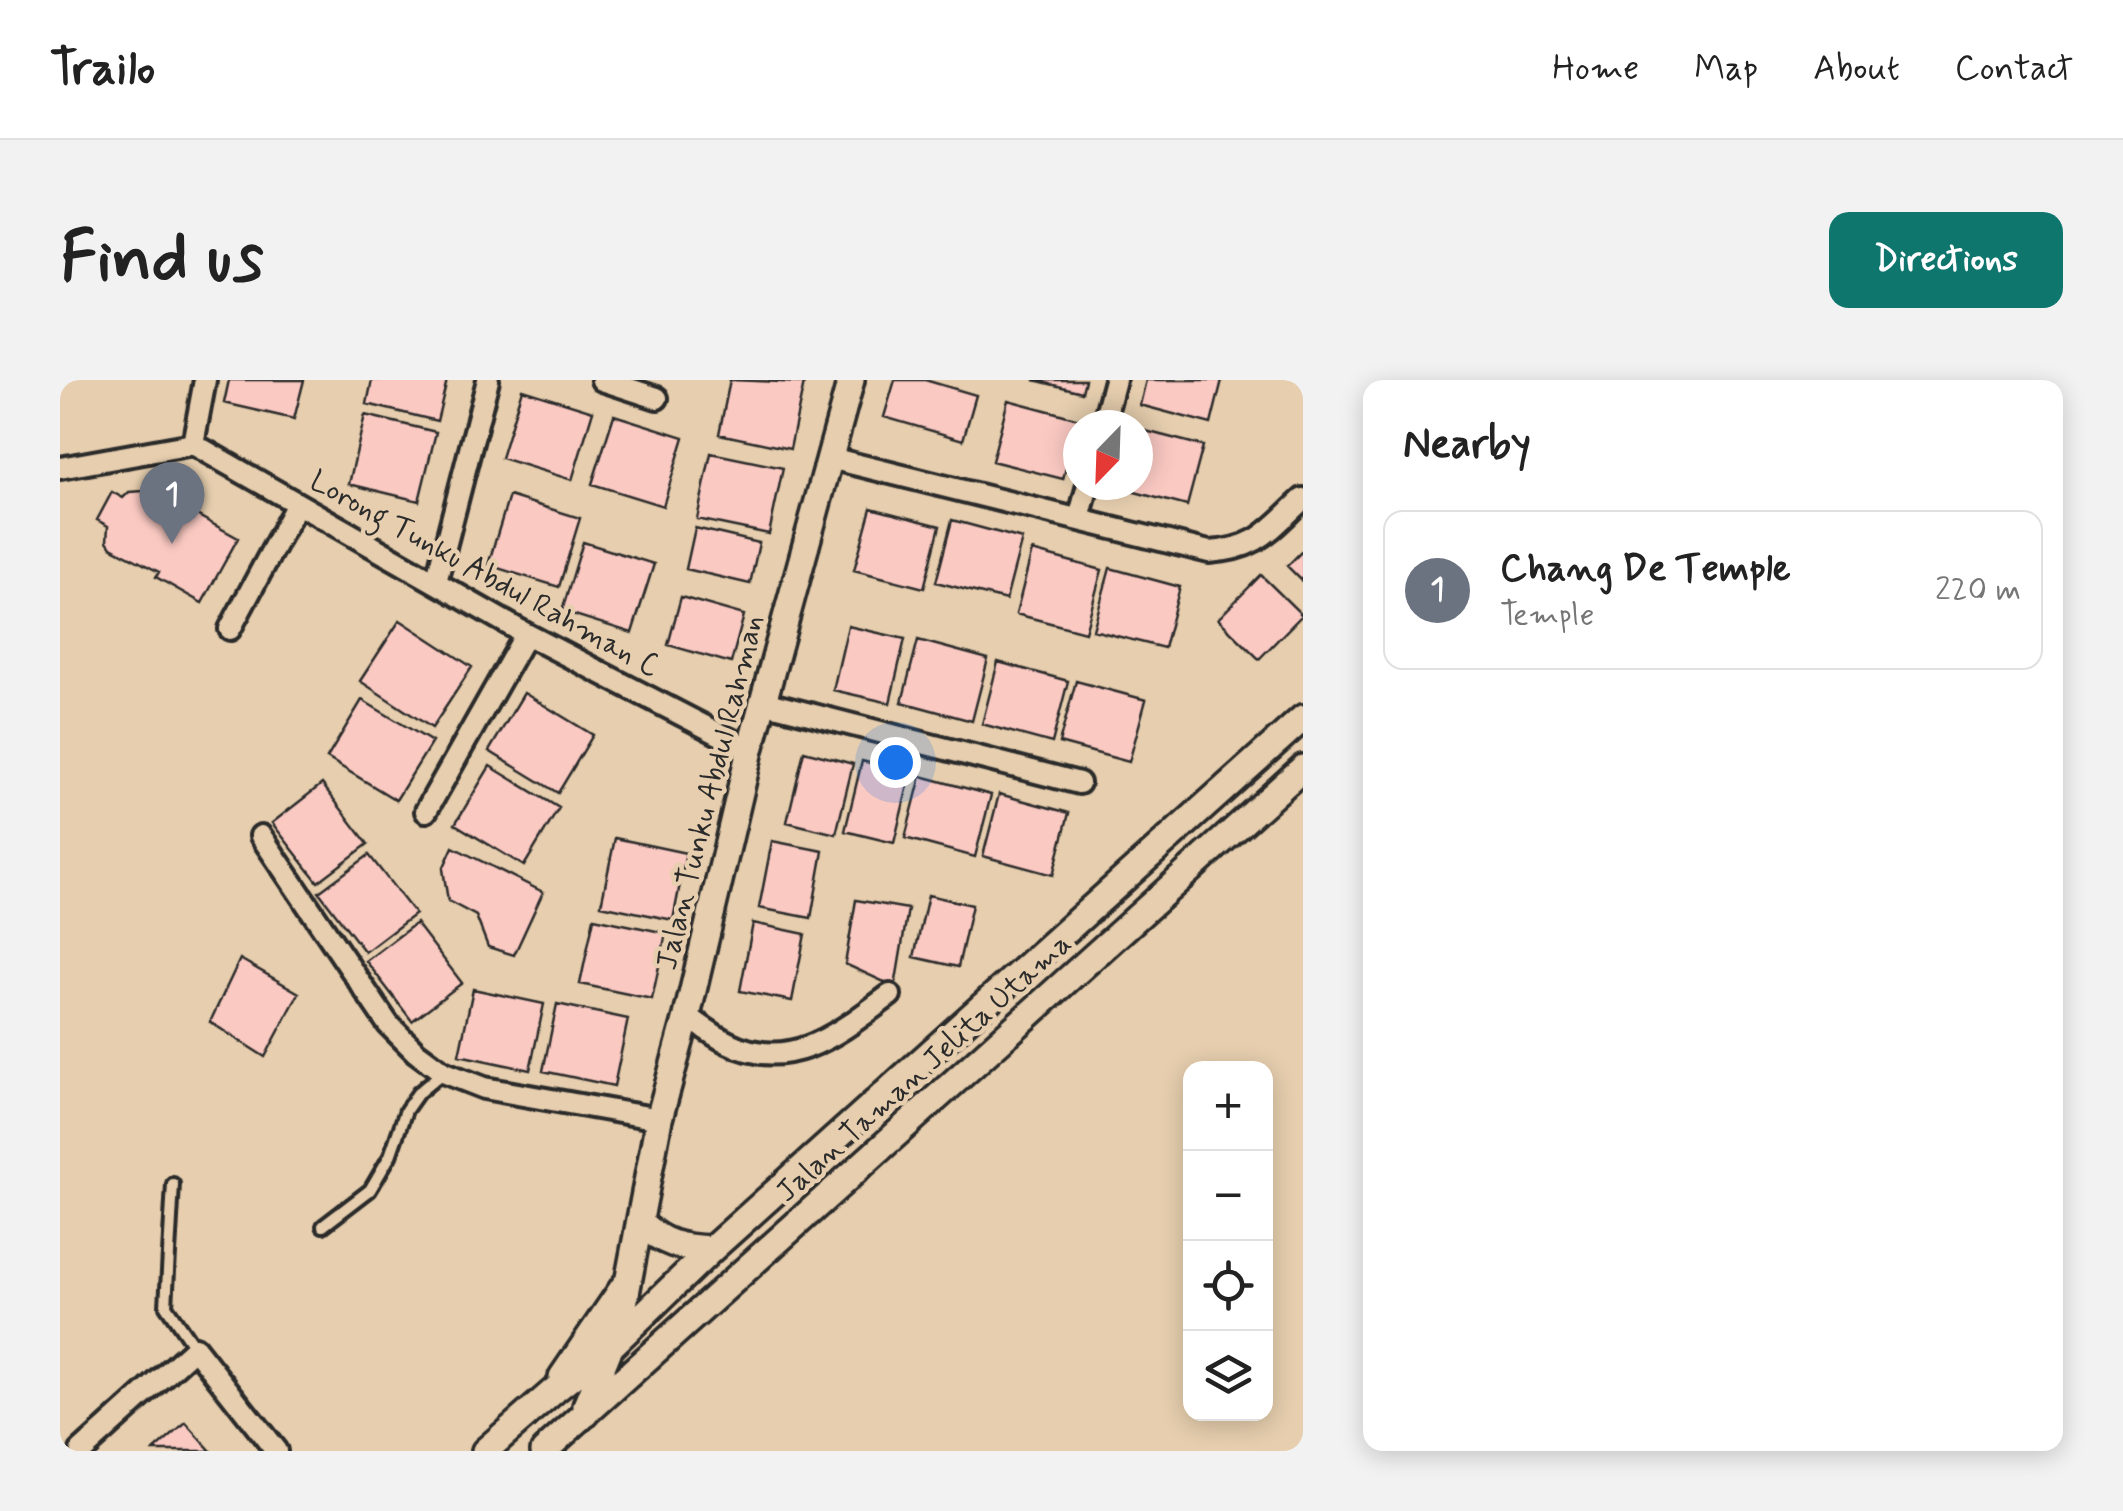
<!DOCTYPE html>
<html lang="en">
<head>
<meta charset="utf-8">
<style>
  body { margin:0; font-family:Mynerve,sans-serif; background:#f2f2f2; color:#222 }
  .controls { position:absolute; right:30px; bottom:30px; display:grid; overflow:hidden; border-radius:20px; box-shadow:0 5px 25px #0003 }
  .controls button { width:90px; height:90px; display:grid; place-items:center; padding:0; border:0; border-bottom:2px solid #e0e0e0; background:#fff; color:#222; font:50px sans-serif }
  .compass { position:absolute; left:1003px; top:30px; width:90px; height:90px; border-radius:50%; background:#fff; box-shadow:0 5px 25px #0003; rotate:203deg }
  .you { position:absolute; left:835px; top:382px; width:35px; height:35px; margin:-25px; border:8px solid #fff; border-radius:50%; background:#1a73e8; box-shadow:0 0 0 15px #1a73e833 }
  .badge { display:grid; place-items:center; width:65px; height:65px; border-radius:50%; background:#0f766e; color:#fff; font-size:32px; font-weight:700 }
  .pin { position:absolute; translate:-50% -82px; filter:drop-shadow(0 2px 5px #0008) }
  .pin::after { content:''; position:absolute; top:52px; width:35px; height:30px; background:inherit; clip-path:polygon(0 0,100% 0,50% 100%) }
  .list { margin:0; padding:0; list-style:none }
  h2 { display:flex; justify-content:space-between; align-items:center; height:130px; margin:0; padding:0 40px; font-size:42px }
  h2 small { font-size:32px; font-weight:400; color:#767676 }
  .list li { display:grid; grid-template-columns:65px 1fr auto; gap:30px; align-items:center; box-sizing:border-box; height:160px; margin:0 20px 20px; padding:0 20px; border:2px solid #e0e0e0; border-radius:20px }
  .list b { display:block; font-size:38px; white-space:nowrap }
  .list p { margin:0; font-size:32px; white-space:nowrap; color:#767676 }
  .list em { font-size:32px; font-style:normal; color:#767676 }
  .icon { flex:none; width:55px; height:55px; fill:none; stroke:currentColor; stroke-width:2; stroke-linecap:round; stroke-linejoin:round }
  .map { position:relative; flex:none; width:1243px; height:1071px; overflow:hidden; border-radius:20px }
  header { display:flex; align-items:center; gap:60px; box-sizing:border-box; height:140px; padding:0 50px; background:#fff; border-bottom:2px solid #e0e0e0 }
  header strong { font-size:48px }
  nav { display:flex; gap:55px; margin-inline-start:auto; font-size:35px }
  .intro { display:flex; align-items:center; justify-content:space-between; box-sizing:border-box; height:240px; padding:0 60px }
  h1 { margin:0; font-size:70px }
  .button { padding:25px 45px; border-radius:20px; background:#0f766e; color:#fff; font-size:35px; font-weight:700 }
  main { display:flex; gap:60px; padding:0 60px }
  aside { flex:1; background:#fff; border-radius:20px; box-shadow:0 5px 25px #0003 }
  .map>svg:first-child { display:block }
  .building { fill:#fac9c2; stroke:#2b2b2b; stroke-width:2.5 }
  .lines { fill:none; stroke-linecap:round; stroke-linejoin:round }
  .service-casing { stroke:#2b2b2b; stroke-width:18 }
  .minor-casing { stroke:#2b2b2b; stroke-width:28 }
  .tertiary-casing { stroke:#2b2b2b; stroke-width:32 }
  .service { stroke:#e6ceae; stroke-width:10 }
  .minor { stroke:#e6ceae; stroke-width:20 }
  .tertiary { stroke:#e6ceae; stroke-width:25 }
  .labels { text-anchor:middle; stroke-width:9; stroke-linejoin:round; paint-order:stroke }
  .street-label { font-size:30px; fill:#2b2b2b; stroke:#e6ceae }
</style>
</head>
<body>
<header>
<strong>Trailo</strong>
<nav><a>Home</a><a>Map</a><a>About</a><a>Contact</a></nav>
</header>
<div class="intro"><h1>Find us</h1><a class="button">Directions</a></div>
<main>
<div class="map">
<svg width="1243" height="1071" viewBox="0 0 1243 1071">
  <rect width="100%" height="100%" fill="#e6ceae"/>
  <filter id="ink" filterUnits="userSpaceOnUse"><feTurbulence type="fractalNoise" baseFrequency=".01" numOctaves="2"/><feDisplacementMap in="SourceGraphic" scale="20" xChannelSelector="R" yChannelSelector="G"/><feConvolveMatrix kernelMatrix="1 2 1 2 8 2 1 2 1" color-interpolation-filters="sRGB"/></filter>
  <g filter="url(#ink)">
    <path class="building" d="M169,0H244L234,39L164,23Z
      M312,0H387L377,41L307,24Z
      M670,0L744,3L730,69L659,54Z
      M835,0H865L916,15L903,60L824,37Z
      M974,0H1025L1022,12Z
      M1086,0H1162L1151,44L1080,25Z
      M462,9L533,31L512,100L441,78Z
      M948,20L1019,39L1003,99L932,81Z
      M305,35L376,52L359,121L289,104Z
      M554,35L624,57L603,126L532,104Z
      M1078,49L1143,66L1127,126L1056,107L1078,105Z
      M651,73L723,88L709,154L637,139Z
      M86,107L178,158L142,223L96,197L99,192L51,167L47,161L48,146L37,140L52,112L63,118L69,112L83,111Z
      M449,116L520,138L499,207L428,185Z
      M811,128L880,146L864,208L794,190Z
      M892,140L962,159L946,220L876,202Z
      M635,148L699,163L690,204L626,189Z
      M523,162L594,184L572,253L502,231Z
      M1243,170V202L1227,186Z
      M972,171L1042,190L1025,252L956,234Z
      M1050,188L1120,207L1104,268L1033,250Z
      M1201,195L1242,235L1199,279L1158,239Z
      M621,217L684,235L671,283L608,265Z
      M340,240L412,287L372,348L300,301Z
      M788,246L845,259L830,323L773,310Z
      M858,260L928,279L912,341L842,322Z
      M938,282L1008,301L992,363L922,344Z
      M1016,301L1086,320L1069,382L999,363Z
      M464,313L533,355L498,413L429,371Z
      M302,320L372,362L336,420L267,378Z
      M744,371L793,384L776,454L727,442Z
      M802,381L851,393L834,463L785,451Z
      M430,386L499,428L464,486L395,444Z
      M861,396L931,415L915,477L845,458Z
      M262,404L308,464L258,502L212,443Z
      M939,414L1009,433L993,495L923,476Z
      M555,458L626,473L613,540L541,525Z
      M712,461L763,471L751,538L699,528Z
      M393,467L483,512L454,575L428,567L416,536L388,521L383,489Z
      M309,475L355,534L305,572L259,512Z
      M868,515L912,525L898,587L854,577Z
      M796,520L848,529L835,607L785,584Z
      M534,538L606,553L592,619L520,604Z
      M356,543L402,603L352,641L306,581Z
      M693,543L745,554L732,621L680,611Z
      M180,579L239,613L205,677L150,642Z
      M413,609L484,624L470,690L399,675Z
      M497,624L568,639L554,706L483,691Z
      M126,1043L151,1071H94Z"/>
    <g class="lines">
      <g class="service-casing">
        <path id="service" d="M113,804L106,926L135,968
          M263,846L310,810L330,776L346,730L358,713L383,692"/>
      </g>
      <g class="minor-casing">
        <path id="minor" d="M542,0L597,18
          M1043,45L1055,0
          M133,64L466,254L690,370
          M133,64L145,0
          M770,78L1149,172C1198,169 1209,150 1243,119
          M0,88L133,64
          M1019,139L1028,105
          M376,202L428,0
          M170,249L237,124
          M703,322L1019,403
          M366,431L466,254
          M201,456L328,644L356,672L383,692L424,708L599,739
          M627,636C640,645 653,655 667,662C731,695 781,651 830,615
          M21,1071L135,968L216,1071"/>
      </g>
      <g class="tertiary-casing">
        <path id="tertiary" d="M580,842C602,864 621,868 652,869
          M502,997L564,906
          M526,1034V1026L561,940L599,739L627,636L690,370L791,0
          M425,1071L495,1010L551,966L652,869L1243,338
          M484,1071L1243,388"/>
      </g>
      <use href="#service" class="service"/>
      <use href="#minor" class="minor"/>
      <use href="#tertiary" class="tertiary"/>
    </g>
  </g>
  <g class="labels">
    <g class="street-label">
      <text transform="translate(425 193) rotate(29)" y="10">Lorong Tunku Abdul Rahman C</text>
      <text transform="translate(649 412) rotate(-76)" y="10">Jalan Tunku Abdul Rahman</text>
      <text transform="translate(863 687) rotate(-42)" y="10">Jalan Taman Jelita Utama</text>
    </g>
  </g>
</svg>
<div class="controls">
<button>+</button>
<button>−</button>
<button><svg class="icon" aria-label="locate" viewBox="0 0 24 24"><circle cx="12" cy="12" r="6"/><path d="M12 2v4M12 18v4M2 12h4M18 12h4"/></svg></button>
<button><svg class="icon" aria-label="layers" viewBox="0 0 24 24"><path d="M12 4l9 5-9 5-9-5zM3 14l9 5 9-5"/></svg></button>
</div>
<svg class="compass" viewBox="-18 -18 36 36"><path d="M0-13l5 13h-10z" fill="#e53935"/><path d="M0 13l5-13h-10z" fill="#767676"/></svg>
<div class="you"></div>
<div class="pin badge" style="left:112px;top:164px;background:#6b7280">1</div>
</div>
<aside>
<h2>Nearby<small></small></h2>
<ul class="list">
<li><span class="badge" style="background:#6b7280">1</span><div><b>Chang De Temple</b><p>Temple</p></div><em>220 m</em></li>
</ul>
</aside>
</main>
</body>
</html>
